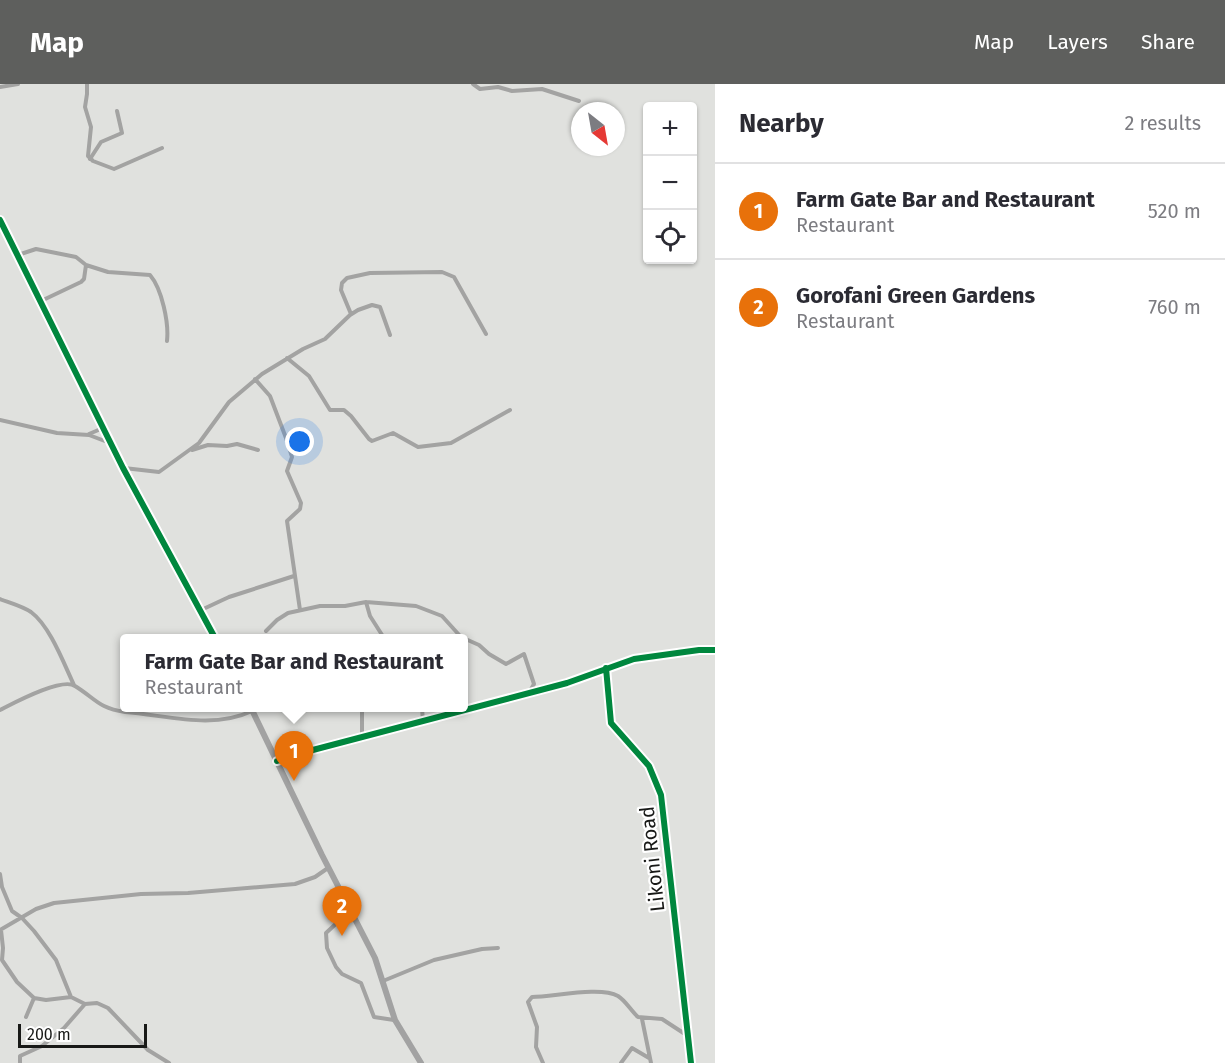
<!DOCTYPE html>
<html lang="en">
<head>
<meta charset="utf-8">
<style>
  body { margin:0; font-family:"Fira Sans",sans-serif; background:#f2f2f3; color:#2b2b33 }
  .controls { position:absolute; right:18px; top:18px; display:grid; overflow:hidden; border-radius:6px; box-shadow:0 2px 4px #0004 }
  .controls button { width:54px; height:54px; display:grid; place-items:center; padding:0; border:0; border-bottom:2px solid #e1e1e2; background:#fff; color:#2b2b33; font:30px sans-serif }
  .compass { position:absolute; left:571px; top:18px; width:54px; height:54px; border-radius:50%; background:#fff; box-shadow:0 2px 4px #0004; rotate:149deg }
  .scale { position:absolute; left:18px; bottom:15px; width:129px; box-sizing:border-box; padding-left:6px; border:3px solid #181917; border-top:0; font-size:16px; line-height:21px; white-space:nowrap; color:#181917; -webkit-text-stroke:4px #fff; paint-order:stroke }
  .you { position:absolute; left:300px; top:358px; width:21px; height:21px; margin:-15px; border:4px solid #fff; border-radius:50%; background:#1a73e8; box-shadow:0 0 0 9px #1a73e833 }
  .badge { display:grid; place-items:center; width:39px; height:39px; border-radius:50%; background:#5e5f5d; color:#fff; font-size:20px; font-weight:700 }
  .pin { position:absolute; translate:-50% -50px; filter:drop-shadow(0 2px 3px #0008) }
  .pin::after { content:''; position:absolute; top:32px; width:21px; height:18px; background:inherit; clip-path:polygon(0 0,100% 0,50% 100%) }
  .popup { position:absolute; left:120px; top:550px; width:348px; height:78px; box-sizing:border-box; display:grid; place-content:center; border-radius:6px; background:#fff; filter:drop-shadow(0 2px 4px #0005); font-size:20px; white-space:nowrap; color:#7c7c81 }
  .popup b { font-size:22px; color:#2b2b33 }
  .popup::after { content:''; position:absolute; left:50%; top:100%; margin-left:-12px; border:12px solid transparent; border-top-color:#fff }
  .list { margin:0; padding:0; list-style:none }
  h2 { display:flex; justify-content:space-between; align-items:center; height:78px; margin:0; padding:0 24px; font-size:26px }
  h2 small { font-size:20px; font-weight:400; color:#7c7c81 }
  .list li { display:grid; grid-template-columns:39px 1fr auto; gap:18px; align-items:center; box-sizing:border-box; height:96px; padding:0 24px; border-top:2px solid #e1e1e2 }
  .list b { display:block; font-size:22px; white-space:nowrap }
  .list p { margin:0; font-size:20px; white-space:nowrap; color:#7c7c81 }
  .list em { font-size:20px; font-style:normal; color:#7c7c81 }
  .icon { flex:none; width:33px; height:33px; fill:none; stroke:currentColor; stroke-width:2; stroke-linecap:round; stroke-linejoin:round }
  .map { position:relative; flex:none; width:715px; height:979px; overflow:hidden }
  header { display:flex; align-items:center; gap:36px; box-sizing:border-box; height:84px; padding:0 30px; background:#5e5f5d; color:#fff }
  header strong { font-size:28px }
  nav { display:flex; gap:33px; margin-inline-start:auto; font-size:21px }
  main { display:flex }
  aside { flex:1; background:#fff }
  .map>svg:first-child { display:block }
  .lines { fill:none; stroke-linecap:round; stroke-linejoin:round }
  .street { stroke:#a3a3a2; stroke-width:4 }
  .secondary { stroke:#a2a2a2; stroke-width:6 }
  .cycleway-casing { stroke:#fff; stroke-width:10 }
  .cycleway { stroke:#00873e; stroke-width:6 }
  .labels { text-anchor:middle; stroke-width:4.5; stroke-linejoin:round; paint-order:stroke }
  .street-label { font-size:20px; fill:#181917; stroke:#fff }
</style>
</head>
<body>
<header>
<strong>Map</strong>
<nav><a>Map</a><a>Layers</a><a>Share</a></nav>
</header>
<main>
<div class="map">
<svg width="715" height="979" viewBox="0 0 715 979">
  <rect width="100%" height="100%" fill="#e0e1de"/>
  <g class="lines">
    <path class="street" d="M87,0V10L85,23L91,43L88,72L93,77L114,85L162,64
      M473,0L480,5L498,3L512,7L542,5L579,17
      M0,3L18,0
      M90,75L101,58L122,49L117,27
      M18,171L36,165L76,173L86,181L108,188L150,191C162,205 169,239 167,257
      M41,217L81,198L84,195L86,181
      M351,230L341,206L342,199L347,194L370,189L442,188L454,193L486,250
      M287,274L309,292L330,326H344L351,332L369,355L372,357L393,349L418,363L451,359L510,326
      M255,295L270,312L286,354L292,373L287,387L301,419L300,425L287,437L300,526
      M0,336L57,349L89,351L110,359
      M89,350L103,344
      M192,366L208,361L227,362L237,360L258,366
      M124,384L159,388L199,359L229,318L262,290L303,265L325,255L350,231L358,226L372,221L380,223L390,251
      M0,515C10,519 22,522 31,528C50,542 64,580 74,601
      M366,518L370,532L384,554
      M199,527L229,513L294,492
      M266,547L277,536L288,529L320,522H345L366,518L416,522L442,532L461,553L479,561L489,570L506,580L524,570L534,600L530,607
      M606,584L611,639L649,682L661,711L691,979
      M422,624L423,638
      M0,626C14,619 62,593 75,602C96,615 98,624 125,628C166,631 212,646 252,627
      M358,654L362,651V624
      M277,677L309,667L567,599L634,575L699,566H715
      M0,790L2,803L12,827L22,834L34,847L56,876L71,913L85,920L97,919L108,924L148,966L169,979
      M349,821L341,835L326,849L327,864L336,883L342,890L361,899L374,933L394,936
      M0,846L36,825L54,819L141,810L188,809L295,800L315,793L328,784
      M1,846L3,864L2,876L17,898L34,914L26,933
      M383,897L434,876L482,865L498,864
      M34,914L46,916L71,913
      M642,935L651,979
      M20,979V972L42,962L64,944L85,920
      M543,979L536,963L537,943L528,918L532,913C553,913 600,902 618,912C626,917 631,927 638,933L662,935L688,952
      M621,979L632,964L649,974"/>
    <path class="secondary" d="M0,136L123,384L215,554
      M251,624L322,771L375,874L395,936L421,979"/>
    <g class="cycleway-casing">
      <path id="cycleway" d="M0,136L123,384L215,554
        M606,584L611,639L649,682L661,711L691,979
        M277,677L309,667L567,599L634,575L699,566H715"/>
    </g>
    <use href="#cycleway" class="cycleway"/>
  </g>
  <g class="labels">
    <g class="street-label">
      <text transform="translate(652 775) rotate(-96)" y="7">Likoni Road</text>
    </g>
  </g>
</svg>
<div class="controls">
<button>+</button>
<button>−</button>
<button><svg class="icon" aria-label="locate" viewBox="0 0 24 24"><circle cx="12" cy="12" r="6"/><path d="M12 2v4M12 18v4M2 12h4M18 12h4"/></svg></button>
</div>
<svg class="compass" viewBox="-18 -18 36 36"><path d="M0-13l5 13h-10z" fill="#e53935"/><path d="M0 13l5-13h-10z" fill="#7c7c81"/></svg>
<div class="scale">200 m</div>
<div class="you"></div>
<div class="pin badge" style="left:294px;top:697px;background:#e8710a">1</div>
<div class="popup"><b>Farm Gate Bar and Restaurant</b>Restaurant</div>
<div class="pin badge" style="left:342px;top:852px;background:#e8710a">2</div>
</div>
<aside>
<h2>Nearby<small>2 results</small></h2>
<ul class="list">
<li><span class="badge" style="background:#e8710a">1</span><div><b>Farm Gate Bar and Restaurant</b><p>Restaurant</p></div><em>520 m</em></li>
<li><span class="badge" style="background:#e8710a">2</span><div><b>Gorofani Green Gardens</b><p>Restaurant</p></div><em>760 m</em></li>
</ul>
</aside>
</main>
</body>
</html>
